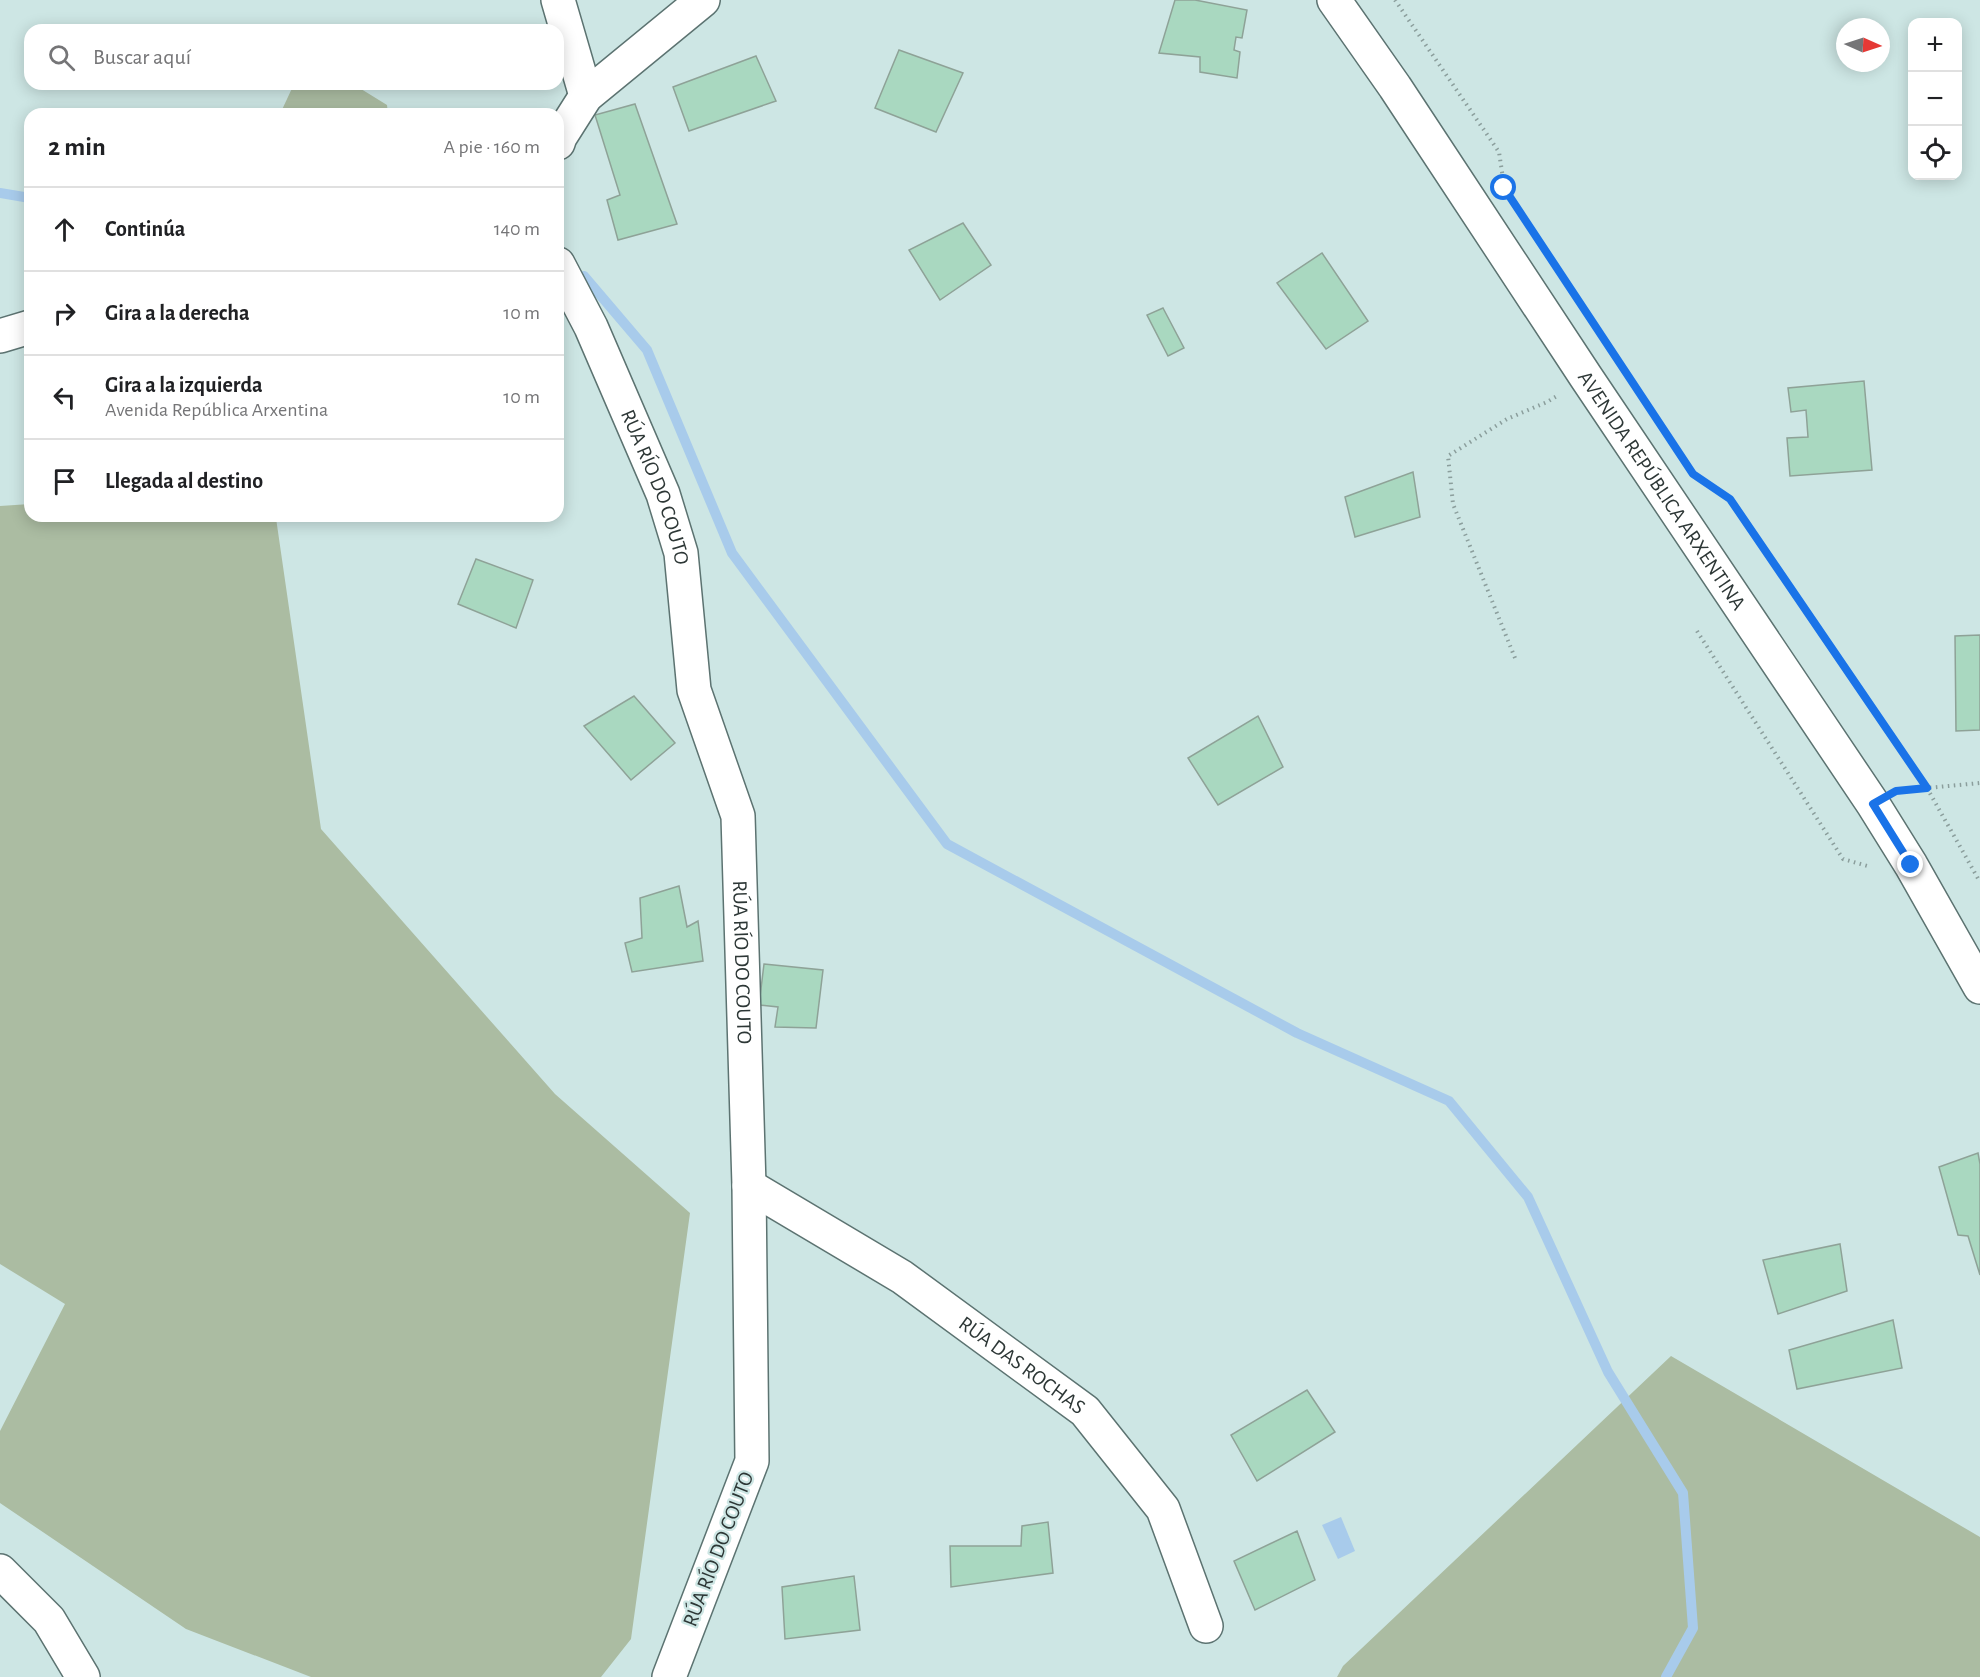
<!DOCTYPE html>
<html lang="es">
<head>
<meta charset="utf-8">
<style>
  body { margin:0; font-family:"Alegreya Sans",sans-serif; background:#f6f6f6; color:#202124 }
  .controls { position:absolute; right:18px; top:18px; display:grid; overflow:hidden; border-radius:12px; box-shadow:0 3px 15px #0003 }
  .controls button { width:54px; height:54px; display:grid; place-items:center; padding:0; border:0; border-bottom:2px solid #e0e0e0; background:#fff; color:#202124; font:30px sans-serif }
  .compass { position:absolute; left:1836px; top:18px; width:54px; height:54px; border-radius:50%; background:#fff; box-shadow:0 3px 15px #0003; rotate:93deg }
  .stop { position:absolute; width:18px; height:18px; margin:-14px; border:4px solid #1a73e8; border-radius:50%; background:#fff }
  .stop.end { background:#1a73e8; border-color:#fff; box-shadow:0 2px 6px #0008 }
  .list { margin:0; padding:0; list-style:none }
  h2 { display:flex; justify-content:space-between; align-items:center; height:78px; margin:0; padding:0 24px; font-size:26px }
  h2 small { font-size:20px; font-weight:400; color:#757577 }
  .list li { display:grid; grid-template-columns:39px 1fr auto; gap:18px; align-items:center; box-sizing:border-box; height:84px; padding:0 24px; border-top:2px solid #e0e0e0 }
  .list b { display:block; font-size:22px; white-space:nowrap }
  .list p { margin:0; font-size:20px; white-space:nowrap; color:#757577 }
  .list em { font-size:20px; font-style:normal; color:#757577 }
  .icon { flex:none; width:33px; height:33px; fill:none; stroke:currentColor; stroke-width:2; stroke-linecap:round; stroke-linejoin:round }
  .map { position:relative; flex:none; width:1980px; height:1677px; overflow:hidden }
  .search { position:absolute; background:#fff; box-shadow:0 3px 15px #0003; left:24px; top:24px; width:540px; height:66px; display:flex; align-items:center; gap:15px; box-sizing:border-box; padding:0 21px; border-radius:18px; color:#757577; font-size:22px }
  .panel { position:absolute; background:#fff; box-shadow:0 3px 15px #0003; left:24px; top:108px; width:540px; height:414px; border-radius:18px }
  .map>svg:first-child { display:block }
  .green { fill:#abbca2 }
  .water { fill:#a8cbeb }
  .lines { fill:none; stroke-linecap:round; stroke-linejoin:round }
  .stream { stroke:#a8cbeb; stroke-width:10 }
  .building { fill:#a9d8c0; stroke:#8ea297; stroke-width:1.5 }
  .minor-casing { stroke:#5c7371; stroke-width:36 }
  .major-casing { stroke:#5c7371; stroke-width:36 }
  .path { stroke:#8b9e9c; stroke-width:4; stroke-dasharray:1.5 4.5; stroke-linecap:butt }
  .minor { stroke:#fff; stroke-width:33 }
  .major { stroke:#fff; stroke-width:33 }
  .route { stroke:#1a73e8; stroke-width:8 }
  .labels { text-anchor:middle; stroke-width:4.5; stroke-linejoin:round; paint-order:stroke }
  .street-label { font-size:21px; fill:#2d3736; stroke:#cde6e4 }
</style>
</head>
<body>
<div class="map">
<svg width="1980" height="1677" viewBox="0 0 1980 1677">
  <rect width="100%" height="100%" fill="#cde6e4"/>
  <path class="green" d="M294,84H353L387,105L388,114H280Z
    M30,504V516L276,518L321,829L555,1094L690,1213L631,1639L601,1677H311L186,1629L0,1503V1431L65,1304L0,1264V506Z
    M1671,1356L1980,1537V1677H1337L1343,1666Z"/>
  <path class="water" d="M1341,1517L1355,1551L1338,1559L1322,1525Z"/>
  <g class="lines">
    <path class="stream" d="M0,193L30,198
      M584,276L647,350L732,553L947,844L1297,1033L1449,1101L1528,1197L1608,1372L1683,1493L1693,1628L1666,1677"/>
  </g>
  <path class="building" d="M1175,0H1195L1247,10L1242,38L1236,37L1234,50L1240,52L1237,78L1200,72V57L1159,53Z
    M899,50L963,73L936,132L875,108Z
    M756,56L776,101L689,131L673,87Z
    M635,104L677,224L618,240L607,200L620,195L595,115Z
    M963,223L991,265L940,300L909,250Z
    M1322,253L1368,321L1326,349L1277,283Z
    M1163,308L1184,348L1168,356L1147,315Z
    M1864,381L1872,470L1790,476L1787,438L1808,437L1806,410L1791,412L1788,388Z
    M1413,472L1420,517L1355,537L1345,497Z
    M476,559L533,580L516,628L458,604Z
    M1980,635V730L1956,731L1955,636Z
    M634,696L675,743L631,780L584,726Z
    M1258,716L1283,767L1218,805L1188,758Z
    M679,886L687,927L698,921L703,961L632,972L625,943L642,938L640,898Z
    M764,964L823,970L816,1028L775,1027L778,1007L759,1005Z
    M1978,1153L1980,1164V1275L1968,1236L1958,1235L1939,1167Z
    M1840,1244L1847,1291L1778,1314L1763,1260Z
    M1893,1320L1902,1368L1797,1389L1789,1350Z
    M1307,1390L1335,1432L1257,1481L1231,1435Z
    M1048,1522L1053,1573L951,1587L950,1546H1021L1022,1526Z
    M1297,1531L1315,1580L1255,1610L1234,1561Z
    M854,1576L860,1630L785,1639L782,1587Z"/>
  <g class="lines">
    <g class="minor-casing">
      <g id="minor">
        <path d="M558,0L586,96"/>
        <path d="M558,143L560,137L586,96L703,0"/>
        <path id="s1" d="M558,264L591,327L663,494L681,553L694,690L738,816L749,1186L752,1461L669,1677"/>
        <path d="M0,336L30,327"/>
        <path id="s2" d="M749,1186L902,1277L1085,1411L1163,1509L1206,1626"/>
        <path d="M0,1571L49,1620L83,1677"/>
      </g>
    </g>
    <g class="major-casing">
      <g id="major">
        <path id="s3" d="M1334,0L1395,87L1586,377L1873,804L1911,865L1980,987"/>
      </g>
    </g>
    <path class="path" d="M1395,0L1499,152L1504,185
      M1697,476L1730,499L1927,788L1980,882
      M1697,631L1843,859L1871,867
      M1515,658L1453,504L1448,456L1507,419L1547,402L1557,396
      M1906,790L1980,783"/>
    <use href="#minor" class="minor"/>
    <use href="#major" class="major"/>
  </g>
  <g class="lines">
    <path class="route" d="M1504,188L1693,474L1730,499L1927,788L1896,791L1873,804L1911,865"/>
  </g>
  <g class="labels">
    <g class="street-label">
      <text dy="7" stroke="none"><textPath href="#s1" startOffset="244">RÚA RÍO DO COUTO</textPath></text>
      <text dy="7" stroke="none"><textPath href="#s3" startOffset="590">AVENIDA REPÚBLICA ARXENTINA</textPath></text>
      <text dy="7" stroke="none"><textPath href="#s1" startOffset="732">RÚA RÍO DO COUTO</textPath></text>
      <text dy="7" stroke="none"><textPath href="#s2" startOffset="327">RÚA DAS ROCHAS</textPath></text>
      <text transform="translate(718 1549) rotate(-69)" y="7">RÚA RÍO DO COUTO</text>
    </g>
  </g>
</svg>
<div class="controls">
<button>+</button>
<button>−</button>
<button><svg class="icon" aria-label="locate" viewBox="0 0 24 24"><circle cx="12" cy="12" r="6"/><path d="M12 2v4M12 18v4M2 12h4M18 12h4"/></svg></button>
</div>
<svg class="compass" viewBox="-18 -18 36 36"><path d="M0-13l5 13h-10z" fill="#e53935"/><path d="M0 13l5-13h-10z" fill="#757577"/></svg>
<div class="stop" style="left:1504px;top:188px"></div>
<div class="stop end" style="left:1911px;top:865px"></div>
<div class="search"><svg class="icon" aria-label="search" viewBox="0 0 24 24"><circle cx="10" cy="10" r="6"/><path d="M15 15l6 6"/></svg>Buscar aquí</div>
<section class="panel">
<h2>2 min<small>A pie · 160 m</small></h2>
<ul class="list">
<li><svg class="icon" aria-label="ahead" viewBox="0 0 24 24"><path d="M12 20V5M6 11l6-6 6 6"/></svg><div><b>Continúa</b></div><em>140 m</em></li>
<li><svg class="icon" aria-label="right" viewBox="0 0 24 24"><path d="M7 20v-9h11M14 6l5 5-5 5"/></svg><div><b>Gira a la derecha</b></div><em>10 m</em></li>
<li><svg class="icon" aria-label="left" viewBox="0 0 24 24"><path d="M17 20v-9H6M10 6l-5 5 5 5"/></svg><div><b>Gira a la izquierda</b><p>Avenida República Arxentina</p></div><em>10 m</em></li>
<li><svg class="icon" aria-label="arrive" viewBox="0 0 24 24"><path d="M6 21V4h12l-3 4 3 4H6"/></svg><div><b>Llegada al destino</b></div></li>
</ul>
</section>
</div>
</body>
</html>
